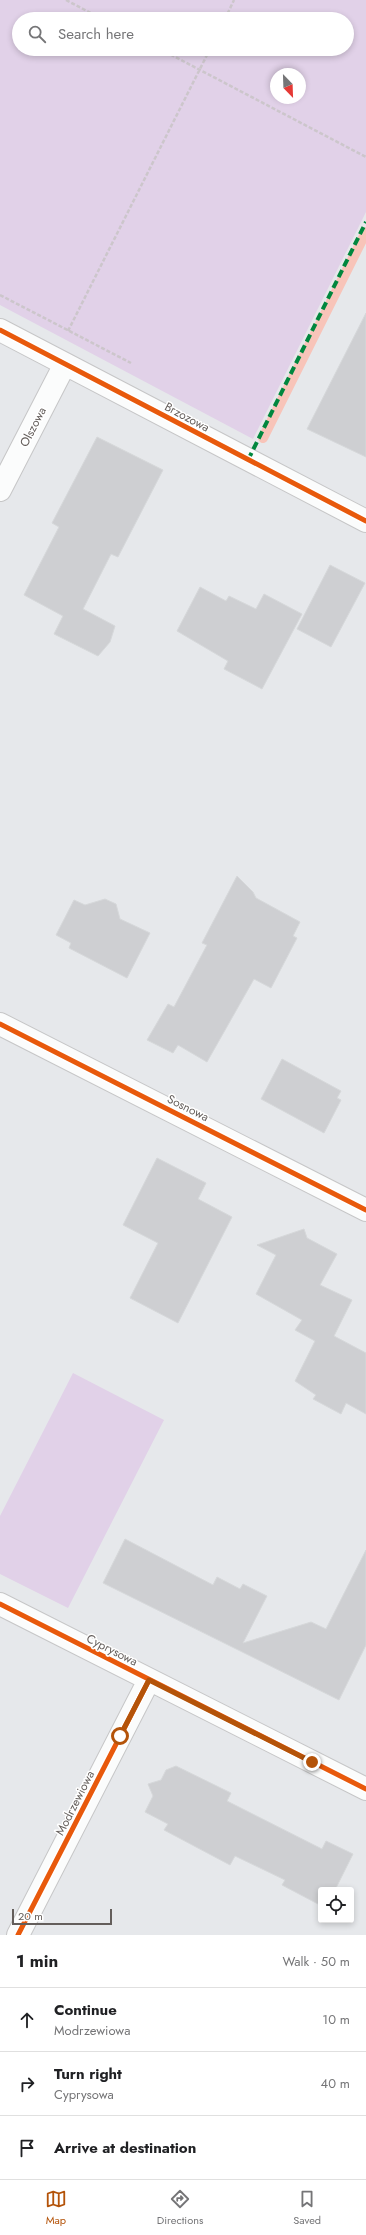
<!DOCTYPE html>
<html lang="en">
<head>
<meta charset="utf-8">
<style>
  body { margin:0; font-family:Jost,sans-serif; background:#f6f6f6; color:#202124 }
  .controls { position:absolute; right:12px; bottom:12px; display:grid; overflow:hidden; border-radius:4px; box-shadow:0 2px 6px #0003 }
  .controls button { width:36px; height:36px; display:grid; place-items:center; padding:0; border:0; border-bottom:1px solid #e0e0e0; background:#fff; color:#202124; font:20px sans-serif }
  .compass { position:absolute; left:270px; top:68px; width:36px; height:36px; border-radius:50%; background:#fff; box-shadow:0 2px 6px #0003; rotate:157deg }
  .scale { position:absolute; left:12px; bottom:10px; width:100px; box-sizing:border-box; padding-left:4px; border:2px solid #645e5b; border-top:0; font-size:11px; line-height:14px; white-space:nowrap; color:#645e5b; -webkit-text-stroke:3px #fff; paint-order:stroke }
  .stop { position:absolute; width:12px; height:12px; margin:-9px; border:3px solid #b45309; border-radius:50%; background:#fff }
  .stop.end { background:#b45309; border-color:#fff; box-shadow:0 1px 4px #0008 }
  .list { margin:0; padding:0; list-style:none }
  h2 { display:flex; justify-content:space-between; align-items:center; height:52px; margin:0; padding:0 16px; font-size:17px }
  h2 small { font-size:13px; font-weight:400; color:#757577 }
  .list li { display:grid; grid-template-columns:26px 1fr auto; gap:12px; align-items:center; box-sizing:border-box; height:64px; padding:0 16px; border-top:1px solid #e0e0e0 }
  .list b { display:block; font-size:15px; white-space:nowrap }
  .list p { margin:0; font-size:13px; white-space:nowrap; color:#757577 }
  .list em { font-size:13px; font-style:normal; color:#757577 }
  .icon { flex:none; width:22px; height:22px; fill:none; stroke:currentColor; stroke-width:2; stroke-linecap:round; stroke-linejoin:round }
  .map { position:relative; flex:none; width:366px; height:1935px; overflow:hidden }
  .search { position:absolute; background:#fff; box-shadow:0 2px 6px #0003; left:12px; right:12px; top:12px; height:44px; display:flex; align-items:center; gap:10px; box-sizing:border-box; padding:0 14px; border-radius:22px; color:#757577; font-size:15px }
  .sheet { height:244px; background:#fff }
  nav { display:flex; justify-content:space-around; align-items:center; box-sizing:border-box; height:56px; border-top:1px solid #e0e0e0; background:#fff; font-size:11px; color:#757577 }
  nav a { display:grid; justify-items:center; gap:2px }
  nav .on { color:#b45309 }
  .map>svg:first-child { display:block }
  .green { fill:#e1d1e8; fill-rule:evenodd }
  .lines { fill:none; stroke-linecap:round; stroke-linejoin:round }
  .stream { stroke:#f8c4b9; stroke-width:10 }
  .building { fill:#cecfd2; stroke:#d6d8da }
  .minor-casing { stroke:#c6c6c7; stroke-width:24 }
  .path { stroke:#ccc6cb; stroke-width:2.5; stroke-dasharray:4 2; stroke-linecap:butt }
  .minor { stroke:#fbfcfc; stroke-width:22 }
  .quiet { stroke:#00873e; stroke-width:4; stroke-dasharray:8 4; stroke-linecap:butt }
  .cycleway-casing { stroke:#fff; stroke-width:8 }
  .cycleway { stroke:#e8590c; stroke-width:5 }
  .route { stroke:#b45309; stroke-width:5 }
  .labels { text-anchor:middle; stroke-width:3; stroke-linejoin:round; paint-order:stroke }
  .street-label { font-size:12px; fill:#645e5b; stroke:#fff }
</style>
</head>
<body>
<div class="map">
<svg width="366" height="1935" viewBox="0 0 366 1935">
  <rect width="100%" height="100%" fill="#e6e8eb"/>
  <path class="green" d="M0,0H366V212L253,439L0,305ZM19,19H347V49H19ZM276,74H300V98H276Z
    M73,1373L164,1420L68,1608L0,1574V1516Z"/>
  <g class="lines">
    <path class="stream" d="M263,438L366,232"/>
  </g>
  <path class="building" d="M366,313V457L307,429Z
    M97,437L163,470L118,557L111,554L83,609L115,626L110,642L98,656L54,634L63,616L24,595L59,527L52,523Z
    M330,565L365,583L331,647L297,629Z
    M200,587L226,601L229,596L256,609L264,594L302,614L262,689L224,669L228,661L177,631Z
    M237,876L253,892L256,898L300,922L293,936L297,938L271,988L254,979L207,1062L178,1045L173,1053L147,1040L168,1004L174,1007L207,945L202,943Z
    M105,899L116,904L120,919L150,933L127,978L69,948L71,943L56,935L74,900L85,905Z
    M282,1059L341,1091L337,1098L341,1100L324,1133L261,1099Z
    M157,1158L206,1183L198,1199L232,1217L178,1323L130,1298L158,1243L123,1225Z
    M304,1229L307,1238L337,1254L320,1285L352,1300L334,1336L366,1353V1414L346,1403L341,1414L313,1399L316,1395L295,1381L315,1341L295,1330L302,1320L256,1294L276,1255L257,1245Z
    M125,1539L213,1585L217,1577L240,1589L243,1584L267,1596L243,1643L311,1622L326,1629L366,1550V1645L339,1700L103,1583Z
    M176,1766L231,1793L227,1801L322,1849L326,1841L353,1854L335,1890H321V1899L318,1904L282,1885L285,1880L235,1856L230,1865L164,1830L168,1824L145,1812L153,1796L148,1784L161,1780L166,1770Z"/>
  <g class="lines">
    <g class="minor-casing">
      <path id="minor" d="M0,330L366,521
        M0,490L65,364
        M0,1024L366,1210
        M0,1604L366,1789
        M18,1935L149,1680"/>
    </g>
    <path class="path" d="M66,0L102,19
      M225,19L234,0
      M160,49L366,157
      M0,295L131,363
      M68,331L210,49"/>
    <use href="#minor" class="minor"/>
    <path class="quiet" d="M248,460L366,222"/>
    <g class="cycleway-casing">
      <path id="cycleway" d="M0,330L366,521
        M0,1024L366,1210
        M0,1604L366,1789
        M18,1935L149,1680"/>
    </g>
    <use href="#cycleway" class="cycleway"/>
  </g>
  <g class="lines">
    <path class="route" d="M120,1736L149,1680L312,1762"/>
  </g>
  <g class="labels">
    <g class="street-label">
      <text transform="translate(187 417) rotate(28)" y="4">Brzozowa</text>
      <text transform="translate(33 427) rotate(-63)" y="4">Olszowa</text>
      <text transform="translate(188 1108) rotate(27)" y="4">Sosnowa</text>
      <text transform="translate(112 1650) rotate(27)" y="4">Cyprysowa</text>
      <text transform="translate(75 1803) rotate(-63)" y="4">Modrzewiowa</text>
    </g>
  </g>
</svg>
<div class="controls">
<button><svg class="icon" aria-label="locate" viewBox="0 0 24 24"><circle cx="12" cy="12" r="6"/><path d="M12 2v4M12 18v4M2 12h4M18 12h4"/></svg></button>
</div>
<svg class="compass" viewBox="-18 -18 36 36"><path d="M0-13l5 13h-10z" fill="#e53935"/><path d="M0 13l5-13h-10z" fill="#757577"/></svg>
<div class="scale">20 m</div>
<div class="stop" style="left:120px;top:1736px"></div>
<div class="stop end" style="left:312px;top:1762px"></div>
<div class="search"><svg class="icon" aria-label="search" viewBox="0 0 24 24"><circle cx="10" cy="10" r="6"/><path d="M15 15l6 6"/></svg>Search here</div>
</div>
<section class="sheet">
<h2>1 min<small>Walk · 50 m</small></h2>
<ul class="list">
<li><svg class="icon" aria-label="ahead" viewBox="0 0 24 24"><path d="M12 20V5M6 11l6-6 6 6"/></svg><div><b>Continue</b><p>Modrzewiowa</p></div><em>10 m</em></li>
<li><svg class="icon" aria-label="right" viewBox="0 0 24 24"><path d="M7 20v-9h11M14 6l5 5-5 5"/></svg><div><b>Turn right</b><p>Cyprysowa</p></div><em>40 m</em></li>
<li><svg class="icon" aria-label="arrive" viewBox="0 0 24 24"><path d="M6 21V4h12l-3 4 3 4H6"/></svg><div><b>Arrive at destination</b></div></li>
</ul>
</section>
<nav>
<a class="on"><svg class="icon" aria-label="map" viewBox="0 0 24 24"><path d="M3 6l6-2 6 2 6-2v14l-6 2-6-2-6 2zM9 4v14M15 6v14"/></svg>Map</a>
<a><svg class="icon" aria-label="directions" viewBox="0 0 24 24"><path d="M12 3l9 9-9 9-9-9zM9 14v-3h6M13 9l2 2-2 2"/></svg>Directions</a>
<a><svg class="icon" aria-label="saved" viewBox="0 0 24 24"><path d="M7 4h10v16l-5-4-5 4z"/></svg>Saved</a>
</nav>
</body>
</html>
